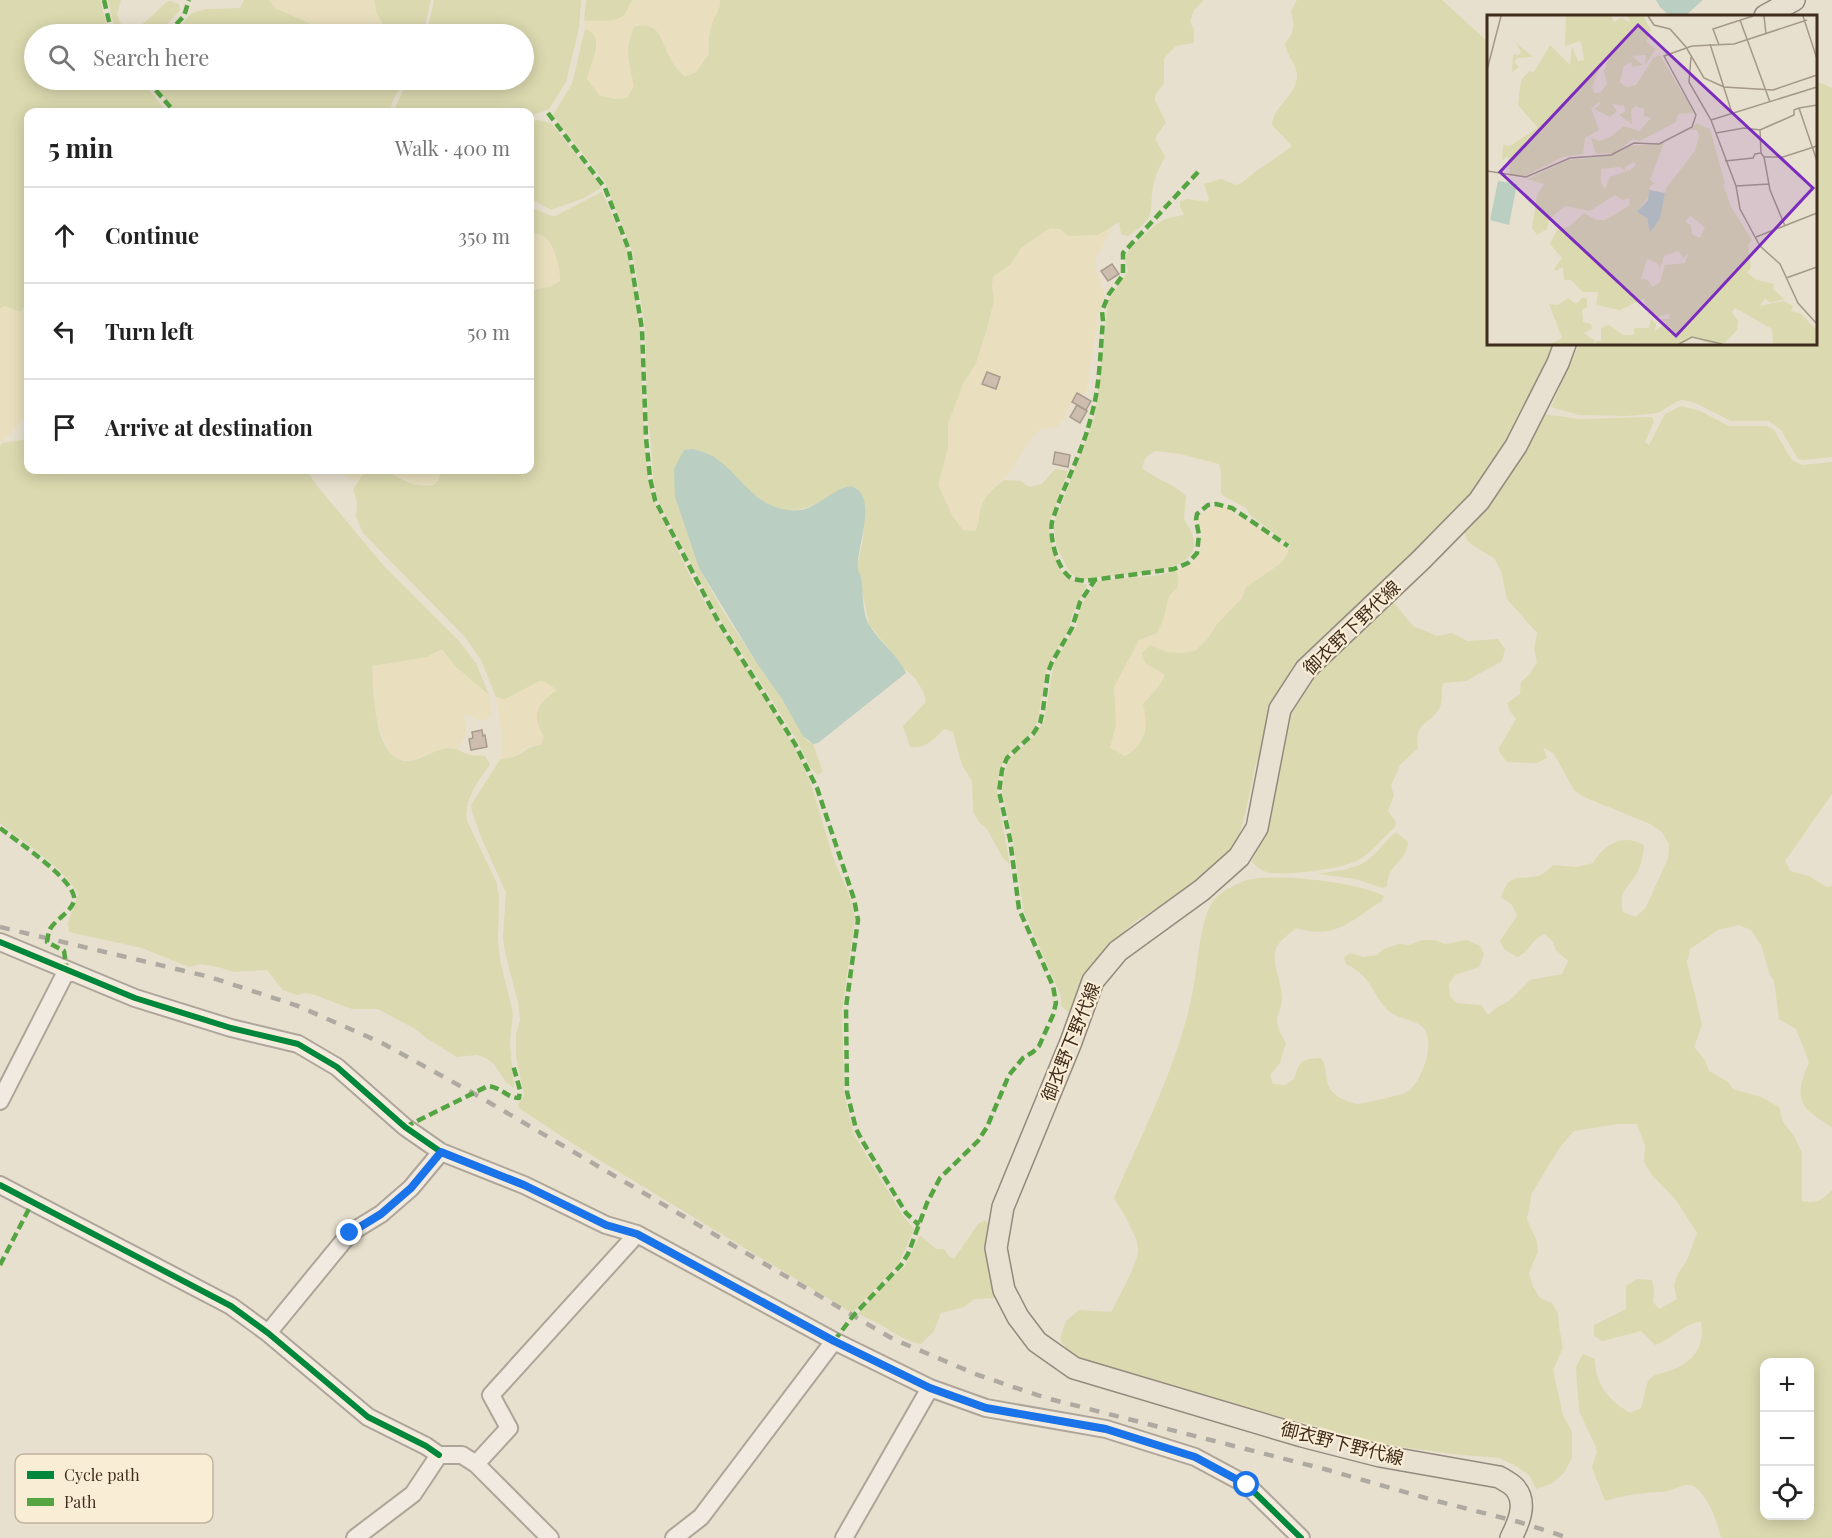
<!DOCTYPE html>
<html lang="en">
<head>
<meta charset="utf-8">
<style>
  body { margin:0; font-family:"Playfair Display","Noto Sans JP",serif; background:#f2f2f2; color:#222 }
  .controls { position:absolute; right:18px; bottom:18px; display:grid; overflow:hidden; border-radius:12px; box-shadow:0 3px 15px #0003 }
  .controls button { width:54px; height:54px; display:grid; place-items:center; padding:0; border:0; border-bottom:2px solid #e0e0e0; background:#fff; color:#222; font:30px sans-serif }
  .stop { position:absolute; width:18px; height:18px; margin:-14px; border:4px solid #1a73e8; border-radius:50%; background:#fff }
  .stop.end { background:#1a73e8; border-color:#fff; box-shadow:0 2px 6px #0008 }
  .list { margin:0; padding:0; list-style:none }
  h2 { display:flex; justify-content:space-between; align-items:center; height:78px; margin:0; padding:0 24px; font-size:26px }
  h2 small { font-size:20px; font-weight:400; color:#767676 }
  .list li { display:grid; grid-template-columns:39px 1fr auto; gap:18px; align-items:center; box-sizing:border-box; height:96px; padding:0 24px; border-top:2px solid #e0e0e0 }
  .list b { display:block; font-size:22px; white-space:nowrap }
  .list em { font-size:20px; font-style:normal; color:#767676 }
  .icon { flex:none; width:33px; height:33px; fill:none; stroke:currentColor; stroke-width:2; stroke-linecap:round; stroke-linejoin:round }
  .map { position:relative; flex:none; width:1832px; height:1538px; overflow:hidden }
  .search { position:absolute; background:#fff; box-shadow:0 3px 15px #0003; left:24px; top:24px; width:510px; height:66px; display:flex; align-items:center; gap:15px; box-sizing:border-box; padding:0 21px; border-radius:33px; color:#767676; font-size:22px }
  .panel { position:absolute; background:#fff; box-shadow:0 3px 15px #0003; left:24px; top:108px; width:510px; height:366px; border-radius:12px }
  .map>svg:first-child { display:block }
  .farmland { fill:#e9dfbe }
  .green { fill:#dad9af; fill-rule:evenodd }
  .water { fill:#bacec1 }
  .building { fill:#cdbdaf; stroke:#a99b8d; stroke-width:1.5 }
  .lines { fill:none; stroke-linecap:round; stroke-linejoin:round }
  .minor-casing { stroke:#aea598; stroke-width:20 }
  .major-casing { stroke:#938a7e; stroke-width:24 }
  .minor { stroke:#f0eae1; stroke-width:16 }
  .major { stroke:#e8e0d1; stroke-width:21 }
  .rail { stroke:#afaaa1; stroke-width:4.5; stroke-dasharray:10 10; stroke-linecap:butt }
  .quiet { stroke:#54a441; stroke-width:4.5; stroke-dasharray:9 4.5; stroke-linecap:butt }
  .cycleway-casing { stroke:#faedd5; stroke-width:10 }
  .cycleway { stroke:#00873e; stroke-width:6 }
  .route { stroke:#1a73e8; stroke-width:8 }
  .labels { text-anchor:middle; stroke-width:4.5; stroke-linejoin:round; paint-order:stroke }
  .street-label { font-size:18px; fill:#3f2c1d; stroke:#faedd5 }
  .inset-road { fill:none; stroke:#a49887; stroke-width:1.5 }
  .view { fill:#7b2cbf; fill-opacity:0.15; stroke:#7b2cbf; stroke-width:3 }
  .inset-edge { fill:none; stroke:#3f2c1d; stroke-width:3 }
  .key { fill:#faedd5; stroke:#c2b39e; stroke-width:1.5 }
  .key-label { font-size:16px; fill:#3f2c1d }
</style>
</head>
<body>
<div class="map">
<svg width="1832" height="1538" viewBox="0 0 1832 1538">
  <rect width="100%" height="100%" fill="#e8e0ce"/>
  <path class="farmland" d="M269,0H375L376,12L384,24L374,33L354,34L342,31L333,34L274,8Z
    M633,0H720L721,7L713,22L708,42L709,54L696,72L685,77L670,59L661,36L634,27L627,43L628,59L634,86L627,98L615,99L600,96L587,79L589,66L597,48L591,32L585,29L584,21L625,14L630,2Z
    M1113,225L1096,259V269L1105,295L1099,311L1086,394L1078,395L1072,399L1064,420L1058,427L1045,428L1038,431L1024,448L1011,472L991,490L980,508L978,526L975,531L962,530L953,517L938,485L948,447V424L963,384L976,363L986,332L994,301L992,286L993,277L1011,264L1021,248L1050,228L1098,235Z
    M530,232L540,234L546,238L555,254L561,270L560,281L552,286L530,291Z
    M28,303V415L15,428L9,436L0,442V308L5,306L20,312Z
    M330,470H442L438,481L433,486L414,484L402,478L362,475L357,480L349,479L342,472L334,474Z
    M1216,506L1229,509L1289,549L1287,555L1280,564L1246,587L1242,598L1217,624L1209,637L1195,652L1183,653L1167,652L1161,649L1165,675L1159,686L1148,697L1145,730L1137,750L1125,756L1110,749L1116,725L1114,687L1139,640L1157,633L1177,573L1173,571L1182,569L1192,564L1197,557L1201,547V535L1198,519L1202,513Z
    M442,648L454,665L489,695L492,714L489,719L479,720L464,714L466,734L458,749L448,748L411,761L401,760L390,754L376,720L374,706L375,693L372,666L426,657Z
    M538,681H544L558,690L538,727L544,736L541,745L529,746L513,757L504,758L499,761L501,753L502,737L496,697L505,699Z"/>
  <path class="green" d="M0,0H100L109,34H34V80H141L167,112H28V303L20,312L5,306L0,308Z
    M108,0H121L117,14C128,53 160,3 169,1C172,1 176,3 179,4L180,10L158,34H116Z
    M244,0H269L275,8L333,34C353,26 365,42 383,24L376,12L375,0H431L423,34H173L192,13L206,9L240,8Z
    M434,0H581L579,28L566,82L549,109L530,116V112H393L408,80H524V34H427Z
    M586,0H633C628,4 628,11 623,16C614,23 596,20 584,21Z
    M720,0H1204L1194,10L1190,22L1194,29V43L1176,46L1164,58V83L1155,95V100L1166,122L1155,138L1165,157C1161,164 1157,172 1155,179C1146,208 1162,215 1128,236L1121,234L1119,222L1098,235L1068,236L1060,229L1050,228L1021,248L1011,264L993,277L992,286L994,301L986,332L976,363L963,384L948,424V447L938,485L953,517L963,530L975,531C979,524 979,519 980,511C982,498 994,488 1004,480L1021,481L1029,487L1042,484L1055,469L1068,471L1050,520L1049,536L1060,569L1065,577L1087,585L1072,614L1069,628L1046,670L1038,720L1032,733L1012,750L1003,762L1000,770L997,793L1010,865L1003,858L987,829L979,822L973,811L972,781L962,765L953,732L944,729C934,739 926,749 910,747L903,726L926,702L924,693L915,678L904,669L869,624L857,568L863,539L864,503L845,487C812,508 788,523 754,494L675,497L699,568L721,608L756,662L782,699L807,741L813,744L823,772L818,775L810,767L798,742L775,705L719,617L657,498L653,477L650,432L648,427L645,327L632,250L605,182L553,115L572,84L585,29C607,36 590,64 587,79L600,96L615,99L627,98L634,86C629,62 624,50 634,27C661,21 660,40 670,58C674,66 679,71 685,77L696,72L709,54C708,43 709,34 712,24C715,15 721,10 720,0Z
    M1297,0H1442L1488,42V344H1558L1520,422L1487,473L1443,527L1368,600L1264,746C1261,752 1257,760 1255,767C1253,774 1253,782 1251,789C1242,823 1242,844 1215,872C1191,896 1156,904 1130,926C1102,949 1086,981 1069,1012L1061,1006V996L1024,912L1012,836L1002,791L1003,778L1009,759L1033,737L1044,722L1054,663L1077,626V617L1084,601L1098,581L1160,575L1173,571L1177,572L1178,580L1177,588L1169,596L1163,620L1157,633L1139,640L1114,687L1116,725L1110,748L1125,756C1146,745 1149,726 1143,704L1159,686L1165,675L1145,663L1142,653L1150,645L1167,652L1183,653L1195,651L1209,637L1217,624L1242,598L1246,587L1280,564L1287,555L1290,545L1250,515L1246,508L1222,495C1219,485 1223,473 1219,464L1180,454L1155,451L1145,458L1142,468C1156,480 1173,483 1186,496L1184,519C1227,581 1118,571 1086,579L1077,578L1070,573L1056,545L1054,528L1055,521L1095,416L1108,301L1128,271L1125,259L1129,249L1154,226L1165,219L1184,215L1180,207V201L1188,199L1207,202L1209,198L1204,184L1221,179L1237,185C1245,182 1249,176 1256,171C1269,163 1280,155 1292,146L1272,125C1273,105 1298,96 1297,74C1296,63 1287,57 1285,43C1295,32 1295,25 1291,11Z
    M151,80H404L393,100L390,112H175Z
    M1816,81L1832,88V457L1803,460L1798,459L1781,430L1769,421H1731L1693,402L1682,400L1676,402L1658,413L1627,416L1579,415L1551,407L1579,344H1816Z
    M537,120L551,123L600,185L601,188L584,198L551,210L530,198V122Z
    M602,192L627,250L634,282L640,330L644,437L648,479L654,501L692,580L716,622L773,710L797,752L812,787L833,857L851,900L855,919L842,1011L844,1093L854,1135L903,1216L914,1229L899,1263L852,1313L578,1147L519,1108L518,1104L524,1096L516,1056V1034L520,1020L518,1002L505,953L503,936L506,893L481,837L472,812L471,805L499,761C504,757 508,759 513,757C526,753 524,747 541,745L544,736C530,715 538,703 557,690L544,681H539L505,699L496,697L481,660L465,637L363,533L356,517L357,502L353,490L362,475C390,468 389,475 413,484C418,486 426,485 432,486L438,481L442,470H530V291L552,286L560,281C561,269 553,237 539,234C536,233 533,233 530,232V210C538,207 546,216 555,216Z
    M1681,406L1700,411L1729,426H1767L1774,430L1792,460L1802,465L1832,462V794L1785,861L1790,871L1809,876L1827,887L1832,886V1127C1799,1107 1793,1100 1809,1062L1796,1029L1779,1019L1774,980L1770,975L1761,945L1751,930L1739,925L1718,930L1690,949L1687,962L1702,1025L1694,1047L1705,1060L1709,1071L1728,1082L1733,1089L1761,1097L1779,1107L1783,1122L1794,1136L1802,1153V1201C1817,1204 1822,1200 1832,1190V1538H1721C1719,1525 1704,1484 1688,1485C1679,1485 1670,1492 1661,1492C1640,1493 1624,1495 1605,1501L1592,1467L1597,1452L1595,1445L1579,1411L1576,1367L1583,1354L1595,1359C1595,1385 1609,1400 1630,1413L1641,1408C1644,1399 1645,1386 1649,1380C1654,1374 1660,1374 1666,1372C1691,1365 1706,1348 1701,1322C1688,1321 1670,1340 1655,1345L1641,1331L1602,1341L1594,1336V1325L1626,1309V1286L1637,1279L1652,1280L1654,1289L1653,1302L1659,1309L1677,1299L1674,1285L1679,1272L1687,1260L1697,1233L1676,1200L1652,1175L1644,1162L1645,1146L1637,1124H1618L1574,1131L1560,1147L1532,1193L1527,1219L1537,1242L1538,1251L1529,1273L1533,1287L1540,1298L1552,1303L1558,1313L1559,1326L1563,1348L1553,1370L1563,1415L1572,1432V1458L1564,1473L1551,1484L1536,1489L1530,1476L1516,1466L1499,1458L1452,1454L1381,1444L1094,1366L1070,1355L1060,1339L1066,1321L1079,1310L1111,1312C1118,1299 1138,1263 1138,1250C1139,1237 1121,1210 1114,1198C1144,1129 1181,1059 1194,985C1198,962 1200,918 1214,900C1220,892 1234,885 1244,881C1272,872 1357,882 1384,896L1382,901C1351,920 1337,940 1296,928C1288,935 1277,942 1275,952C1273,968 1282,983 1282,999C1282,1008 1275,1016 1278,1026C1279,1032 1283,1037 1286,1043L1280,1063L1270,1075L1273,1084L1285,1085L1294,1079C1300,1060 1302,1059 1321,1058C1330,1071 1322,1085 1336,1095C1340,1099 1352,1103 1357,1104C1363,1104 1401,1095 1407,1092C1421,1084 1435,1044 1425,1030C1418,1019 1399,1020 1389,1011C1370,993 1375,979 1346,964L1344,957L1350,953L1364,957L1377,955L1384,949L1399,944L1409,945L1423,940H1435L1445,944L1467,940L1480,946L1484,954L1479,967L1455,975L1449,984L1450,996L1457,1003L1481,1005L1488,1015L1496,1008L1509,1001L1530,980L1562,974L1568,961L1556,950L1553,942L1545,934C1531,939 1531,951 1517,957L1504,949L1500,941L1517,916L1512,905L1501,897C1503,893 1505,886 1508,883C1521,870 1534,887 1553,865L1576,867L1593,863C1604,844 1623,833 1644,845C1643,854 1642,861 1639,869C1631,887 1617,889 1623,912L1636,917L1646,907L1668,858L1669,845L1662,832L1650,824L1584,797L1574,790L1554,754L1543,747L1547,758L1537,763L1507,762L1498,750L1516,719L1510,711L1507,703L1520,694L1521,682L1530,674L1537,662L1534,649L1537,633L1507,599L1501,571L1494,558L1472,545L1467,540L1464,531L1522,452L1544,414L1579,419L1652,417L1654,422L1645,442L1649,445L1665,414ZM1764,1362H1810V1516H1764Z
    M28,439V470H306L318,487L383,565L459,641L476,663L489,695L454,665L442,649L427,657L372,666C374,689 372,764 410,761C423,760 436,748 450,748C457,748 461,752 467,754C472,756 479,755 485,756L490,764C478,782 464,798 467,821L496,881L499,895L498,941L500,960L513,1013L510,1043L514,1088L506,1082L494,1064L486,1058L477,1055L457,1057L426,1038L417,1030L378,1009H352L315,995L306,993L297,995L291,993L283,990L267,970L234,972L218,967L201,964L189,967L142,948L69,932L68,923L78,894C65,868 23,842 0,823V446L2,443Z
    M1392,600L1413,626L1437,636L1452,633L1467,641L1498,639L1505,649L1502,661L1466,681L1443,683C1441,690 1443,701 1440,707C1430,727 1414,719 1418,748L1400,765L1391,786L1394,795L1388,811L1396,822L1395,827C1383,837 1372,852 1360,859C1345,869 1290,875 1272,873C1263,872 1258,868 1252,862L1266,829L1291,706L1318,670Z
    M1396,832L1408,842C1407,863 1388,862 1387,886L1383,888L1356,879L1318,874C1333,871 1352,870 1365,862C1375,856 1385,841 1396,832Z
    M985,1220L988,1224L989,1269L995,1298L974,1299L964,1307L941,1313L934,1331L921,1344C905,1341 895,1333 881,1325C874,1321 866,1318 858,1314L882,1286L905,1266L920,1235L936,1249H944L948,1255L954,1259L978,1224Z"/>
  <path class="water" d="M1656,0H1703L1685,16H1670L1660,7Z
    M693,449C700,451 707,453 714,457C736,471 749,497 773,506C782,510 795,512 805,509C818,506 842,483 853,487C879,497 855,551 858,569C858,572 860,574 861,577C864,593 861,612 870,626C880,643 898,655 906,673L818,743L813,744L803,736L782,699L756,662L699,568L675,497L674,469L684,450Z"/>
  <path class="building" d="M1112,264L1119,274L1108,281L1101,271Z
    M987,372L1000,377L996,389L982,384Z
    M1077,393L1091,401L1086,410L1072,402Z
    M1077,405L1087,411L1080,423L1070,417Z
    M1055,452L1070,455L1068,467L1053,464Z
    M482,730L483,736L485,735L487,747L471,750L469,739L473,738L472,732Z"/>
  <g class="lines">
    <g class="minor-casing">
      <path id="minor" d="M0,942L135,998L231,1028L298,1044L337,1067L405,1127L441,1152L524,1185L606,1225L637,1234L834,1341L930,1388L986,1408L1106,1429L1195,1457L1247,1485L1301,1538
        M0,1101L67,970
        M0,1185L231,1306L268,1333L368,1417L426,1446L439,1455
        M268,1333L350,1233L381,1214L411,1188L441,1152
        M476,1464L509,1428L491,1395L637,1234
        M355,1538L413,1494L439,1455H462L476,1464L550,1538
        M674,1538L701,1517L834,1341
        M844,1538L930,1388"/>
    </g>
    <g class="major-casing">
      <path id="major" d="M1765,16L1794,0
        M1511,1538C1518,1524 1528,1503 1515,1488C1512,1484 1504,1480 1499,1477L1380,1456L1302,1436L1074,1368L1037,1342L1018,1317L1004,1290L996,1248L1003,1207L1071,1042L1093,981L1118,951L1202,890L1239,857L1257,828L1280,709L1306,669L1421,560L1479,501L1516,446L1558,363L1565,344"/>
    </g>
    <use href="#minor" class="minor"/>
    <use href="#major" class="major"/>
    <path class="rail" d="M0,927L210,977L298,1006L382,1043L473,1093L893,1339L978,1375L1046,1398L1328,1470L1429,1499L1519,1522L1569,1538"/>
    <path class="quiet" d="M104,0L112,34
      M167,34L184,16L189,0
      M147,80L172,109
      M548,113L605,188L629,250L642,329L646,438L650,478L655,500L717,619L795,744L817,788L854,899L858,920L846,1007L847,1092L856,1129L863,1142L906,1213L919,1225
      M1198,172L1123,253V275L1109,294L1102,311L1103,321C1100,353 1100,387 1091,417C1082,454 1063,486 1052,522C1049,536 1057,570 1071,578C1076,580 1081,580 1085,581L1174,569L1188,563L1197,553L1199,535L1196,520L1197,514L1208,505L1216,504L1232,508L1288,546
      M0,828C15,840 79,882 74,901C71,912 56,919 50,929C48,933 48,938 47,942L64,951L67,970
      M405,1127L488,1086C501,1087 507,1098 519,1098L520,1090L513,1065
      M0,1265L33,1201
      M834,1341L853,1316L901,1265L908,1254L927,1203L940,1178L978,1141L987,1127L1009,1075L1023,1058L1033,1052L1039,1046L1053,1015L1056,1003L1053,986L1019,909L1010,839L999,792L1002,770L1007,758L1033,734L1040,723L1043,710L1048,672L1052,662L1072,628L1080,602L1095,580"/>
    <g class="cycleway-casing">
      <path id="cycleway" d="M0,942L135,998L231,1028L298,1044L337,1067L405,1127L441,1152L524,1185L606,1225L637,1234L834,1341L930,1388L986,1408L1106,1429L1195,1457L1247,1485L1301,1538
        M0,1185L231,1306L268,1333L368,1417L426,1446L439,1455"/>
    </g>
    <use href="#cycleway" class="cycleway"/>
  </g>
  <g class="lines">
    <path class="route" d="M350,1233L381,1214L411,1188L441,1152L524,1185L606,1225L637,1234L834,1341L930,1388L986,1408L1106,1429L1195,1457L1247,1485"/>
  </g>
  <g class="labels">
    <g class="street-label">
      <text transform="translate(1352 628) rotate(-44)" y="6">御衣野下野代線</text>
      <text transform="translate(1071 1042) rotate(-68)" y="6">御衣野下野代線</text>
      <text transform="translate(1342 1444) rotate(14)" y="6">御衣野下野代線</text>
    </g>
  </g>
  <g transform="translate(1487 15)">
    <rect width="330" height="330" fill="#e8e0ce"/>
    <path d="M79,1H124L127,7L134,3L143,7L141,1H156L164,15L159,27L169,34L158,50L159,40L145,41L156,50L146,52L144,47L137,51L133,67L139,72L149,70L166,43L173,40L207,98L191,99L189,107L153,126L146,124L128,138L109,139L104,123L112,126L123,122L137,111L152,116L164,103L157,101V94L148,91L144,95L145,109L132,100L139,96L137,91L125,89L130,96L123,102L107,94L114,89L112,87L104,93L112,115L98,123L96,139L76,142L38,161H23L21,141L15,145L16,130L23,131L51,113L31,90L34,65L42,56L47,57L63,30L83,50L85,32L91,46L97,45L94,26L78,31ZM122,43L117,56L120,69L113,78H107L105,73L114,48ZM28,27L46,42L30,43L27,47L32,52L25,57L26,39L32,40L34,36ZM209,108L223,114L238,168L234,173L237,171L243,190L265,225L261,230L264,252L260,258L270,265L287,269L286,274L297,284L283,288L278,283L273,291L297,286L306,291L304,296L313,298L330,315V329H286L285,314L248,293L245,297L251,306L250,315L237,329L217,327L206,321L192,329H152L150,324L151,328L145,329H109L108,326L106,329H64L75,323L62,289L71,290L81,283L89,289L96,282L100,284V292L95,295L96,307L104,309L105,314L97,318L108,326H114V313L122,310L136,320H147V313H162L164,304L169,309L168,316L179,308L173,304H182L183,298L172,302L164,299L156,284L133,295L110,290L109,293L111,277H96L84,265H77L76,252L69,256L67,254L75,243L63,229L70,215L83,211L97,198L109,205H118L142,191L143,183L136,185L128,180L103,196L78,191L62,204L60,214L50,220L45,213L50,180L57,169L40,164L81,145L122,141L143,131L177,128L163,165L168,169L163,171L161,183L150,197L159,201L163,216L173,204L179,173L208,136L212,120L210,115H203ZM147,147L149,150L143,155L123,162L118,174L114,168V154L133,152L138,156V152ZM203,201L218,212L213,223L205,219L204,210L198,207ZM191,236L197,243L202,237L198,248L178,250L173,267L165,272L161,265L154,264L160,244L170,248L173,254L177,241Z" fill="#dad9af" fill-rule="evenodd"/>
    <path d="M11,166L30,169L22,210L3,205ZM162,175L178,178L173,204L163,217L160,203L150,197L161,185Z" fill="#bacec1"/>
    <path class="inset-road" d="M161,1L167,10L183,14L199,32L217,63L237,72L286,75L330,60M277,1L279,19M316,1L330,44M253,5L283,87M223,29L245,98M232,30L226,14L266,1M204,42L202,67L224,105L249,171L253,194L273,231L293,249L311,288L330,309M0,55L14,1M330,90L312,93L330,146M224,105L330,72M273,115L307,100V95L312,93M229,118L257,113L273,115L274,138M274,138L277,142H296L330,131M277,142L283,175L298,211M238,146L266,143L268,139L274,138M0,156L39,162L83,143L124,140L147,128L172,129L205,112L209,100L177,41L205,31L247,29L320,5M249,171L282,169M269,222L330,198M299,263L330,252M192,329L205,322L235,329"/>
    <path class="view" d="M151,10L326,173L189,321L13,157Z"/>
    <rect width="330" height="330" class="inset-edge"/>
  </g>
  <rect x="15" y="1454" width="198" height="69" rx="9" class="key"/>
  <rect x="27" y="1471" width="27" height="8" fill="#00873e"/>
  <rect x="27" y="1498" width="27" height="8" fill="#54a441"/>
  <g class="key-label">
    <text x="64" y="1481">Cycle path</text>
    <text x="64" y="1508">Path</text>
  </g>
</svg>
<div class="controls">
<button>+</button>
<button>−</button>
<button><svg class="icon" aria-label="locate" viewBox="0 0 24 24"><circle cx="12" cy="12" r="6"/><path d="M12 2v4M12 18v4M2 12h4M18 12h4"/></svg></button>
</div>
<div class="stop" style="left:1247px;top:1485px"></div>
<div class="stop end" style="left:350px;top:1233px"></div>
<div class="search"><svg class="icon" aria-label="search" viewBox="0 0 24 24"><circle cx="10" cy="10" r="6"/><path d="M15 15l6 6"/></svg>Search here</div>
<section class="panel">
<h2>5 min<small>Walk · 400 m</small></h2>
<ul class="list">
<li><svg class="icon" aria-label="ahead" viewBox="0 0 24 24"><path d="M12 20V5M6 11l6-6 6 6"/></svg><div><b>Continue</b></div><em>350 m</em></li>
<li><svg class="icon" aria-label="left" viewBox="0 0 24 24"><path d="M17 20v-9H6M10 6l-5 5 5 5"/></svg><div><b>Turn left</b></div><em>50 m</em></li>
<li><svg class="icon" aria-label="arrive" viewBox="0 0 24 24"><path d="M6 21V4h12l-3 4 3 4H6"/></svg><div><b>Arrive at destination</b></div></li>
</ul>
</section>
</div>
</body>
</html>
